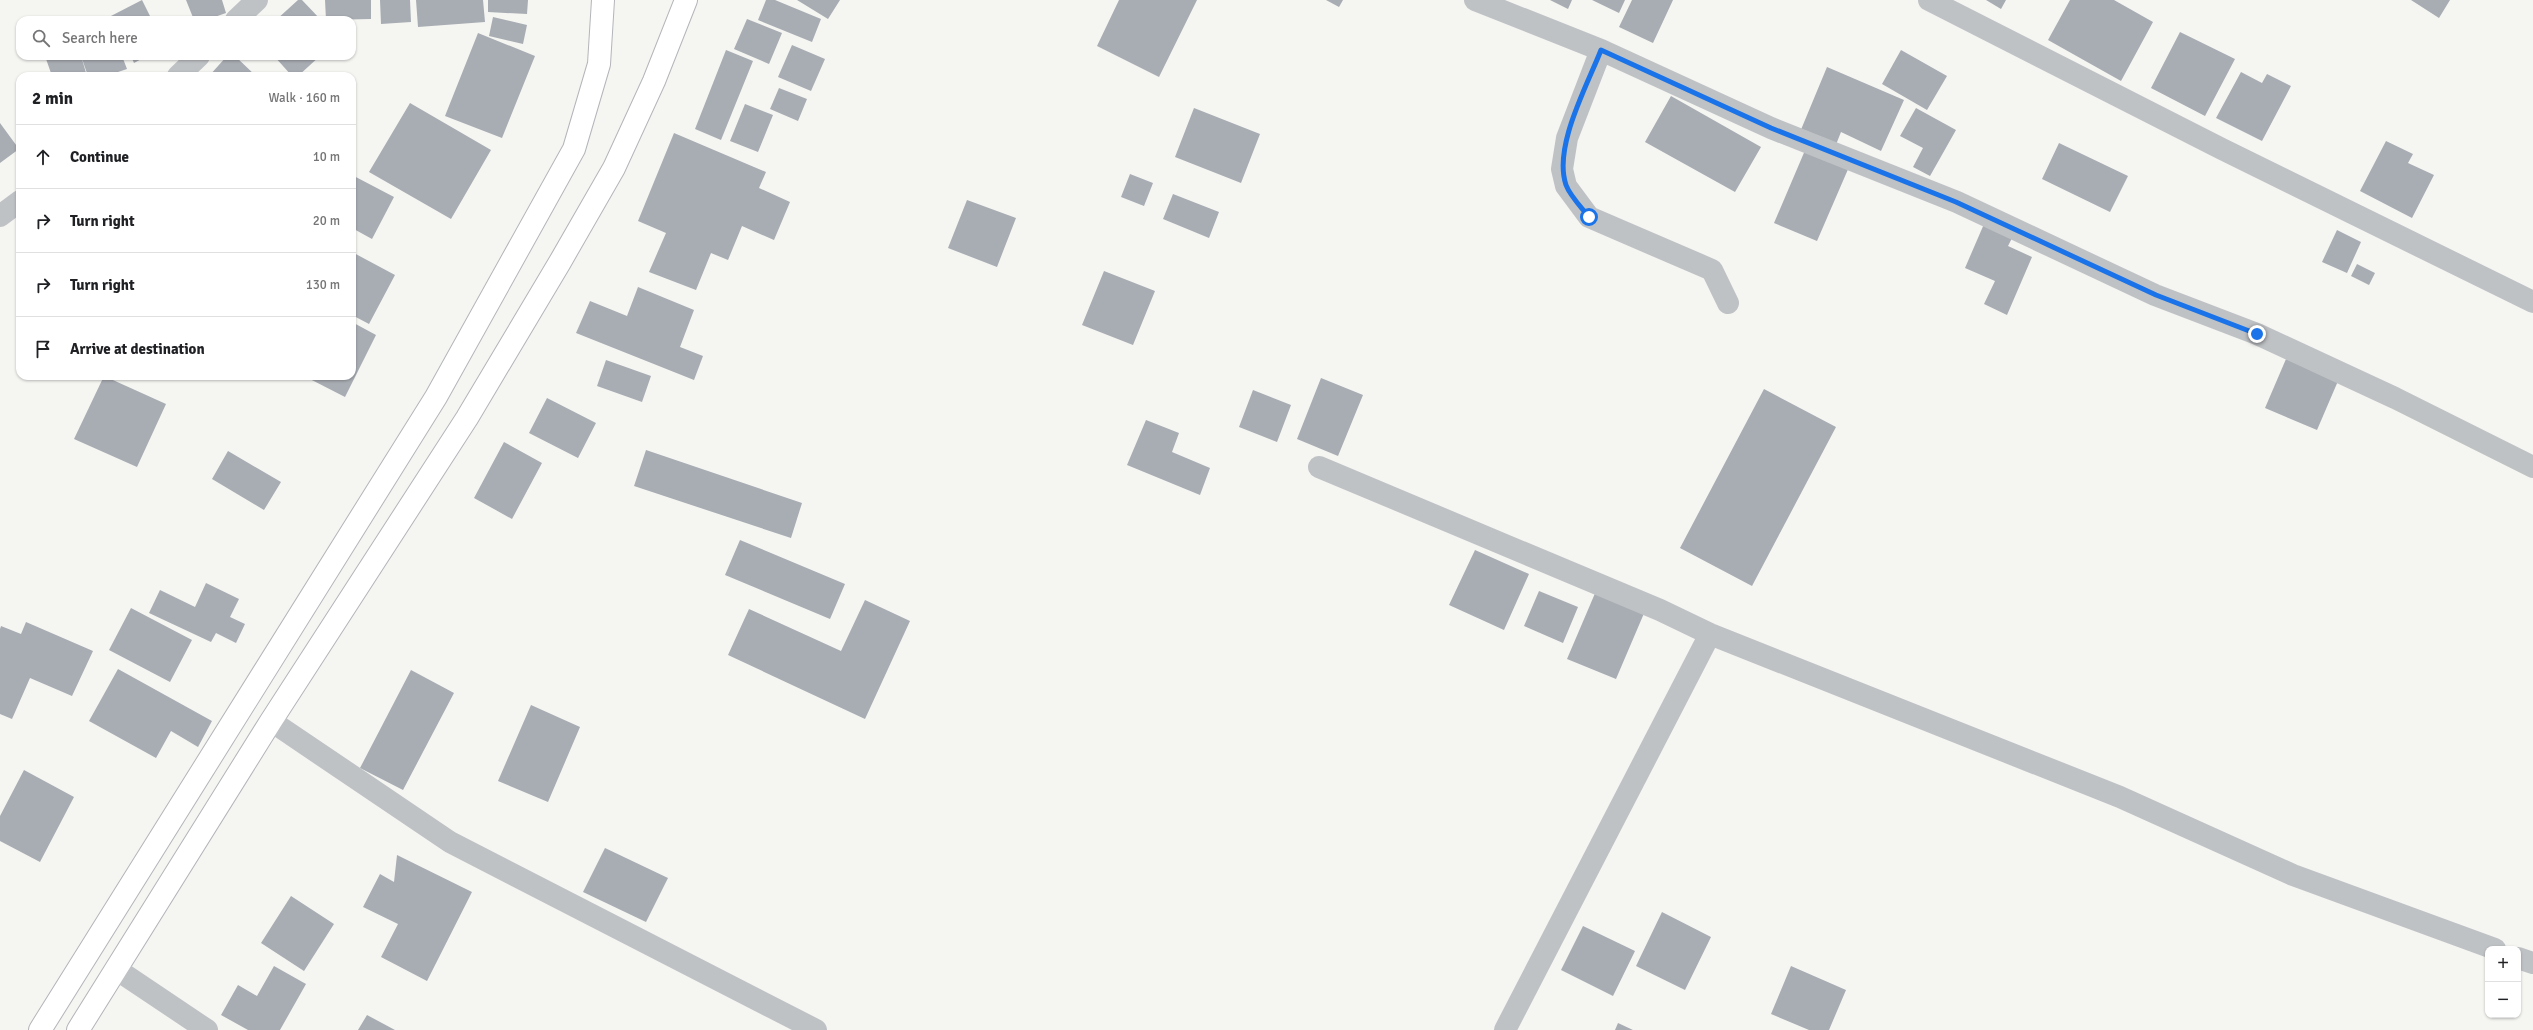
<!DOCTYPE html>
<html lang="en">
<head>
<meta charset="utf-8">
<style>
  body { margin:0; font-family:Signika,sans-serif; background:#f2f2f2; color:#202124 }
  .controls { position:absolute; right:12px; bottom:12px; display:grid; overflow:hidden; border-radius:8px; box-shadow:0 1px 3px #0004 }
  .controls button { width:36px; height:36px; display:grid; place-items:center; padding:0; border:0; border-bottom:1px solid #e0e0e0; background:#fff; color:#202124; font:20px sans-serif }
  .stop { position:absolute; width:12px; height:12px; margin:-9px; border:3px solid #1a73e8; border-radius:50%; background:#fff }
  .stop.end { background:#1a73e8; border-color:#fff; box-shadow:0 1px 4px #0008 }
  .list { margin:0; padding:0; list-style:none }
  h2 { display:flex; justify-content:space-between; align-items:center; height:52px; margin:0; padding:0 16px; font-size:17px }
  h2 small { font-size:13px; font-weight:400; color:#757577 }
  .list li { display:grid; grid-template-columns:26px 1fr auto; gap:12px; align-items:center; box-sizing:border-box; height:64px; padding:0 16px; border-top:1px solid #e0e0e0 }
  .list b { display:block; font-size:15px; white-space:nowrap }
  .list em { font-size:13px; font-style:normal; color:#757577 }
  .icon { flex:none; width:22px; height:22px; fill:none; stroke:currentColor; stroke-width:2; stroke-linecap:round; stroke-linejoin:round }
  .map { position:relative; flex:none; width:2533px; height:1030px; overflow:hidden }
  .search { position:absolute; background:#fff; box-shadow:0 1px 3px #0004; left:16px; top:16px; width:340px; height:44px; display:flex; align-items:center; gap:10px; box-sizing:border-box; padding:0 14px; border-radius:12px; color:#757577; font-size:15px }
  .panel { position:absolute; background:#fff; box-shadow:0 1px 3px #0004; left:16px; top:72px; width:340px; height:308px; border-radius:12px }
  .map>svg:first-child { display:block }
  .building { fill:#a8adb3 }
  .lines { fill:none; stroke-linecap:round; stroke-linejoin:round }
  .major-casing { stroke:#b3b5b9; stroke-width:24 }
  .minor { stroke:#bfc2c5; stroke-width:22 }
  .major { stroke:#fff; stroke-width:22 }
  .route { stroke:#1a73e8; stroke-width:5 }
</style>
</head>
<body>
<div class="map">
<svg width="2533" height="1030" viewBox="0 0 2533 1030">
  <rect width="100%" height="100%" fill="#f5f5f2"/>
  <path class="building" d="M142,0L152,20H102L109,17Z
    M186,0H222L226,13L206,20H194Z
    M298,0H302L321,20H276Z
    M325,0H371V19L326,20Z
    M380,0H410L411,22L381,24Z
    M416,0H483L485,22L418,27Z
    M488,0H528L527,14L488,12Z
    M766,0H775L821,19L812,42L758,20Z
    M797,0H840L828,19Z
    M1119,0H1197L1159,77L1097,46Z
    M1326,0H1343L1339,7Z
    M1550,0H1572L1568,9Z
    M1592,0H1625L1619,13Z
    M1632,0H1673L1653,43L1619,27Z
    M1986,0H2006L2001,9Z
    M2070,0H2114L2153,22L2121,81L2048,40Z
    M2411,0H2450L2439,18Z
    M493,17L527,25L523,44L489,36Z
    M747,19L782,33L769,64L734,49Z
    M2180,32L2235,59L2205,116L2151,88Z
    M478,33L535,56L502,138L445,116Z
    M792,45L825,59L811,91L778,77Z
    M726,50L753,61L721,140L695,129Z
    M1901,50L1947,76L1927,110L1882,84Z
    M45,56H81L87,76H52Z
    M81,56H122L127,69L106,76H88Z
    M131,56H147L134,63Z
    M227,56H235L256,76H209Z
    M274,56H320L298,76H292Z
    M1827,67L1904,100L1881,151L1841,132L1835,147L1800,132Z
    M2241,72L2262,83L2267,74L2291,86L2262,141L2216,118Z
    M779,88L807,99L798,121L770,109Z
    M1671,96L1761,147L1735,192L1645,142Z
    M410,103L491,150L451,219L369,172Z
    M745,104L773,115L758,152L730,141Z
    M1194,108L1260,134L1241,183L1175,157Z
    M1916,108L1956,130L1930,176L1913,167L1923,148L1900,136Z
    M0,123L19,149L0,163Z
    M674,133L766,172L759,188L790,202L774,240L742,226L728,260L711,253L696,290L649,272L666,233L638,221Z
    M2386,141L2413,154L2408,163L2434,175L2412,218L2360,191Z
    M2059,143L2128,176L2110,212L2042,179Z
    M1806,148L1849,167L1817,241L1774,223Z
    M1130,174L1153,183L1144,206L1121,197Z
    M352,175L394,197L372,239L352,228Z
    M1173,194L1219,212L1209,238L1163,219Z
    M967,200L1016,218L997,267L948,248Z
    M1984,224L2013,236L2008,246L2032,257L2007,315L1984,304L1995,281L1965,268Z
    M2337,230L2361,242L2347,273L2322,262Z
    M352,252L395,275L369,324L352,315Z
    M2357,264L2375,273L2369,285L2351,276Z
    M1104,271L1155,291L1133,345L1082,325Z
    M638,287L694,310L680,347L703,356L694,380L576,333L590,301L627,316Z
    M352,322L376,335L345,397L304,376H352Z
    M2286,359L2338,381L2317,430L2265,408Z
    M606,360L651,376L642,402L597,386Z
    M104,376L166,404L137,467L74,439Z
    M1321,378L1363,395L1338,456L1297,439Z
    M1764,389L1836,427L1752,586L1680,548Z
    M1253,390L1291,405L1277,442L1239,427Z
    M547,398L596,423L578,458L529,433Z
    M1146,420L1179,433L1172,452L1210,468L1200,495L1127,465Z
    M504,442L542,463L512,519L474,498Z
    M646,450L802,503L791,538L634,486Z
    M228,451L281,482L264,510L212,479Z
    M740,540L845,584L830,619L725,575Z
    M1475,550L1529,574L1504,630L1449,605Z
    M206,583L239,599L230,617L245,624L236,643L216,633L211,642L149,613L160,590L195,607Z
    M1539,591L1578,607L1563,643L1524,626Z
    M1596,591L1645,611L1616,679L1567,659Z
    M865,600L910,621L865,719L728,655L749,609L841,651Z
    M131,608L192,640L170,682L109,650Z
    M26,622L93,651L72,696L30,678L12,719L0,714V629L1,626L21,634Z
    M118,669L212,721L198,747L171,731L156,758L89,721Z
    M411,670L454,693L403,790L360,768Z
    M531,705L580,727L548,802L498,781Z
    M24,770L74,797L40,862L0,841V816Z
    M605,848L668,878L646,922L583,892Z
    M397,855L472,892L427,981L381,957L398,924L363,907L380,874L394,882Z
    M291,896L334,924L304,971L261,943Z
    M1662,912L1711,937L1685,990L1636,966Z
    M1583,926L1635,951L1613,996L1561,970Z
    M274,966L306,984L280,1030H248L221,1015L238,985L257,996Z
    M1791,966L1846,990L1829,1030H1809L1771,1014Z
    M367,1015L395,1030H358Z
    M1618,1023L1633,1030H1615Z"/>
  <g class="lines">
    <g class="major-casing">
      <path id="major" d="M40,1030L436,397L574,149L599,64L603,0
        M78,1030L271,721L467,418L560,262L614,168L654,81L686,0"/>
    </g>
    <path class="minor" d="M1475,0L1601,50L1771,128L1957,202L2155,295L2257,334L2395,398L2533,467
      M1929,0L2222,149L2533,302
      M236,20L257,0
      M1601,50L1567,138L1562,169L1566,186L1589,217L1712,270L1728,303
      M178,76L199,56
      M0,216L20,201
      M1319,467L1660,610L1710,634L2120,797L2293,875L2495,949
      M271,721L450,842L816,1030
      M2518,958L2533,963
      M116,969L207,1030
      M1505,1030L1710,634"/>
    <use href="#major" class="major"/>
  </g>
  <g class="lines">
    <path class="route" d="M1589,217C1582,208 1570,196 1566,185C1553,147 1587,86 1601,50L1771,128L1956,202L2156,295L2257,334"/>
  </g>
</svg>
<div class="controls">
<button>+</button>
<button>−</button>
</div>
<div class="stop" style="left:1589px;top:217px"></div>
<div class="stop end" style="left:2257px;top:334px"></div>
<div class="search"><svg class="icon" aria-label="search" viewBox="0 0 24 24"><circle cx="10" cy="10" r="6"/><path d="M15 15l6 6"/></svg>Search here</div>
<section class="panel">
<h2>2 min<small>Walk · 160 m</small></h2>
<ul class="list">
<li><svg class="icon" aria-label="ahead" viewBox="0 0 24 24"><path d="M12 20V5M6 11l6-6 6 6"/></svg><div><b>Continue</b></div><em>10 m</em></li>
<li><svg class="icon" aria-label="right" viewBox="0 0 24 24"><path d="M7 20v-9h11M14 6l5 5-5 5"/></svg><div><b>Turn right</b></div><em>20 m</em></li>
<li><svg class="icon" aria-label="right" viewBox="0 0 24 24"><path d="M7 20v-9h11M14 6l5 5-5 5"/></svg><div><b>Turn right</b></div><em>130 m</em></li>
<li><svg class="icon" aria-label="arrive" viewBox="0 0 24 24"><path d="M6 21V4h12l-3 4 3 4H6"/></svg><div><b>Arrive at destination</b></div></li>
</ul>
</section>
</div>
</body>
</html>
